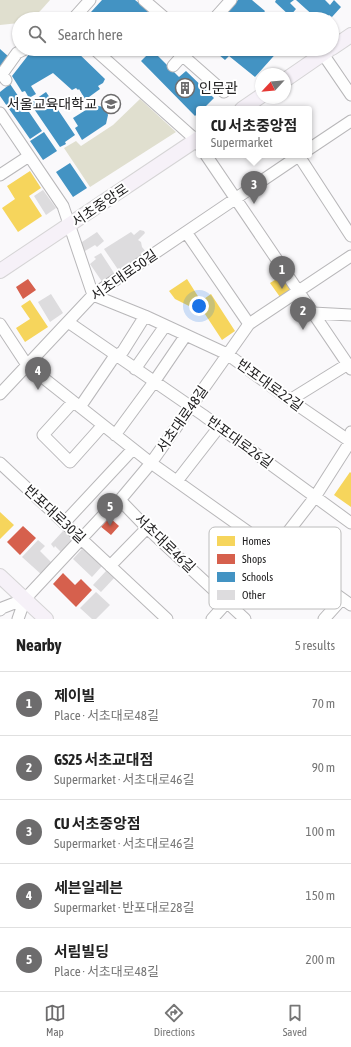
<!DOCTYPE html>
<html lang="en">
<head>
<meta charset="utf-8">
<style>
  body { margin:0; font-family:"Asap Condensed","Noto Sans KR",sans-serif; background:#f6f6f6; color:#222 }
  .compass { position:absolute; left:255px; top:68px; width:36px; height:36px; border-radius:50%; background:#fff; box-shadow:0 1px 3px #0004; rotate:244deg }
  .you { position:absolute; left:199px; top:306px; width:14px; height:14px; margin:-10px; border:3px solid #fff; border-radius:50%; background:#1a73e8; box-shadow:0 0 0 6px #1a73e833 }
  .badge { display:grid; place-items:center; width:26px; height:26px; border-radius:50%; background:#6d6c6d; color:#fff; font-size:13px; font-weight:700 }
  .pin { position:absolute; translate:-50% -33px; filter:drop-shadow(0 1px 2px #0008) }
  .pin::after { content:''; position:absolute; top:21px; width:14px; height:12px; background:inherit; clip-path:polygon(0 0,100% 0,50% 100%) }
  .popup { position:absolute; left:196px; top:106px; width:116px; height:52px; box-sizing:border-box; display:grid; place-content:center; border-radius:4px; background:#fff; filter:drop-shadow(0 1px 3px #0005); font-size:13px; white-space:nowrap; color:#767676 }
  .popup b { font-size:15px; color:#222 }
  .popup::after { content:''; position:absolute; left:50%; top:100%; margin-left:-8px; border:8px solid transparent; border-top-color:#fff }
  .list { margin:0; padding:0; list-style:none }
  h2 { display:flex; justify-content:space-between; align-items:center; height:52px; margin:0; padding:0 16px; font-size:17px }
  h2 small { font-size:13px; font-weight:400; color:#767676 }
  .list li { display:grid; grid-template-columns:26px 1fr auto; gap:12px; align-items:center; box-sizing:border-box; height:64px; padding:0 16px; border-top:1px solid #e0e0e0 }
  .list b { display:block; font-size:15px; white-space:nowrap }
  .list p { margin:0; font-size:13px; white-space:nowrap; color:#767676 }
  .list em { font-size:13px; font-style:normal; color:#767676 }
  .icon { flex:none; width:22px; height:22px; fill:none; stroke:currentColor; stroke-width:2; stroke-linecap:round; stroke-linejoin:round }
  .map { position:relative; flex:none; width:351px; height:619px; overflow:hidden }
  .search { position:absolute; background:#fff; box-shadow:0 1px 3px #0004; left:12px; right:12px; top:12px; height:44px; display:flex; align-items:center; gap:10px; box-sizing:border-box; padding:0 14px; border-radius:22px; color:#767676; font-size:15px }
  .sheet { height:372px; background:#fff }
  nav { display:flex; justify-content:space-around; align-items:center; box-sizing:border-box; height:56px; border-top:1px solid #e0e0e0; background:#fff; font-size:11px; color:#767676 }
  nav a { display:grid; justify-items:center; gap:2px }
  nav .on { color:#6d6c6d }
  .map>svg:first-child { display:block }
  .green { fill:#e0dfcf }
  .homes { fill:#f6d55c }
  .shops { fill:#d6604d }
  .schools { fill:#4393c3 }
  .building { fill:#dddcde }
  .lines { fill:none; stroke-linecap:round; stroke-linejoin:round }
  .minor-casing { stroke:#b8b7b9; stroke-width:13 }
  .major-casing { stroke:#d5d4d5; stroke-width:16 }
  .minor { stroke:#fefefe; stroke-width:11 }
  .major { stroke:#f6f1f8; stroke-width:14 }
  .labels { text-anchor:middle; stroke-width:4; stroke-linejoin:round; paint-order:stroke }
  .poi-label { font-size:14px; fill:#212021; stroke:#fff; text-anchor:start }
  .street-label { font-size:14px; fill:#212021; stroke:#fff }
  .key { fill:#fff; stroke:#bcbcbc; stroke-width:1 }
  .key-label { font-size:11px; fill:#212021 }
</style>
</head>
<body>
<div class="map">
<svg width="351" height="619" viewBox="0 0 351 619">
  <rect width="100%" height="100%" fill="#faf9fb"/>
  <path class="green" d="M0,0H50C39,12 36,19 19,19V23L0,25Z
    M140,99L176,132L90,187L64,148L76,141L81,146L113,125Z"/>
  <path class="homes" d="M30,171L41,188L29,196L42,216L18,232L2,208L15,199L7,186Z
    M283,275L290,286L289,291L280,297L270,283Z
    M187,279L201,301L211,294L235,331L222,340L199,305L193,308L175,299L169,291Z
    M30,300L48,327L25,342L16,328L30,319L21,306Z
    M350,472L351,473V507L334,495Z
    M0,512L14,525L0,539Z"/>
  <path class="shops" d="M28,279L36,290L23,299L16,287Z
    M108,516L119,526L111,535L100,526Z
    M23,526L36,538L20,555L7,542Z
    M63,573L75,585L81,579L92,590L76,607L53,584Z"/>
  <path class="schools" d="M102,0H135L159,19H99L91,12Z
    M238,0H252L265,11L263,14L269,19H220Z
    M276,0H294L290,3L296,9L290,16L275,2Z
    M296,0H325L330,5L334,0L341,7L332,17L329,15L326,19H315L316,18Z
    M0,49L9,57L0,67Z
    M33,49H74L105,79L103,83L98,86L100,89L89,97L93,105L104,107L107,112L108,115L106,124L82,140L75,128L78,126L73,118L89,108L85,99L79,89L78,90L76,88L72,90L53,73L31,86L36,94L29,98L25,91L22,92L12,76Z
    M212,49H280L255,77L229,56L225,60Z
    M152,50L179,77L186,71L214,98L203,109H199V112L195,116L141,61Z
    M10,84L42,131L30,139L0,96V92Z
    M46,92L75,135L65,142L66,144L60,147L30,103Z
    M44,132L57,151L43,160L30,141Z
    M70,163L87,188L73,197L56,172Z"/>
  <path class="building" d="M43,190L56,208L46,215L34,196Z
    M140,230L144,231L145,233L138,240L141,242L142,247L146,252L119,271L104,249L131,232L134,235Z
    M97,232L104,241L97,247L95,245L85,251L82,248V242Z
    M101,253L116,276L103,283L90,264L96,259L94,257Z
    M51,294L63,313L50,322L38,302Z
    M63,531L73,540L61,552L55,546L54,548L51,544Z
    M38,540L45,546L40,551L53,564L42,575L22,557Z
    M83,548L102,566L92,577L73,559Z
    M107,570L115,577L101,592L93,585Z
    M96,592L110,605L96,619H92L80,608Z"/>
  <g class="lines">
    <g class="minor-casing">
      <path id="minor" d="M144,0L166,19
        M73,19L90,0
        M214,19L231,0
        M94,49L196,140L199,145
        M323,54L351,95
        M182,55L224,92
        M173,66L188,49
        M6,80L2,74L17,53L25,49
        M0,113L63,206L93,295L145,316L227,354L290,400L351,442
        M309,149L351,121
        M206,155L351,369
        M299,156L351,236
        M0,175L29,156
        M186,232L249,324
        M313,313L351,315
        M68,322L203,415L351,523
        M0,324L27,365L151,463L351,605
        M135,369L165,326
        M0,394L93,295L300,155
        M290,400L348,364
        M73,402L43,435L70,462L103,425
        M80,407L112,360L123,351L145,316
        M115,435L154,382L186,335
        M0,463L167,619
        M177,481L219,427
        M120,500L147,528L245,619
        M64,523L133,449
        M110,566L147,528
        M0,610L2,608L25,599
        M18,619L25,599L110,508L120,500L151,463L249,324L351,256
        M212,619L274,550L315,497L350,442L351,432
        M324,619L342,599"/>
    </g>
    <g class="major-casing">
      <path id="major" d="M332,48L351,35
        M285,80L330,49
        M242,109L261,96
        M0,271L199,138
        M0,576L46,619"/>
    </g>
    <use href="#minor" class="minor"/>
    <use href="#major" class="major"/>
  </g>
  <defs>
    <g id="building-ring" transform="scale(1)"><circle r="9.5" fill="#fff" stroke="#6d6c6d" stroke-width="1.5"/><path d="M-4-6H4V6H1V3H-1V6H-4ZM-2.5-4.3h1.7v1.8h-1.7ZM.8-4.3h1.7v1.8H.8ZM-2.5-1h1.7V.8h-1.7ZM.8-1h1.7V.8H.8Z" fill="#6d6c6d"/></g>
    <g id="university-ring" transform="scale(1)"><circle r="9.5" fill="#fff" stroke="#6d6c6d" stroke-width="1.5"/><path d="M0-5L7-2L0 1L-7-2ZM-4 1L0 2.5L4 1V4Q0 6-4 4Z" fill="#6d6c6d"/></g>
  </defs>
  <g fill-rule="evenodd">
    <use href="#building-ring" x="185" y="88"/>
    <use href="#university-ring" x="111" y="104"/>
  </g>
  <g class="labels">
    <g class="poi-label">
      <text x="199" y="93">인문관</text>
      <text x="97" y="109" text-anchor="end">서울교육대학교</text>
    </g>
    <g class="street-label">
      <text transform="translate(100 205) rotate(-34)" y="5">서초중앙로</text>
      <text transform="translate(124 275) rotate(-35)" y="5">서초대로50길</text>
      <text transform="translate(270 385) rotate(36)" y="5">반포대로22길</text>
      <text transform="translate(182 419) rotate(-55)" y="5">서초대로48길</text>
      <text transform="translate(240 442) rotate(36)" y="5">반포대로26길</text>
      <text transform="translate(55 514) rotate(43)" y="5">반포대로30길</text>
      <text transform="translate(165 543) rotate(44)" y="5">서초대로46길</text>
    </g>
  </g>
  <rect x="209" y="527" width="132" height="82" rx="6" class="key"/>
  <rect x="217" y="536" width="18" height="10" fill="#f6d55c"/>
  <rect x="217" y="554" width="18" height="10" fill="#d6604d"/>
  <rect x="217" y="572" width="18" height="10" fill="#4393c3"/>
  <rect x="217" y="590" width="18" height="10" fill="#dddcde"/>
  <g class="key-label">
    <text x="242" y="545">Homes</text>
    <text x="242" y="563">Shops</text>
    <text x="242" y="581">Schools</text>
    <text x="242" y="599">Other</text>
  </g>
</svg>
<svg class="compass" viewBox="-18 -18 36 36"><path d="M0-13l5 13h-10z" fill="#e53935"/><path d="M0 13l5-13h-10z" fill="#767676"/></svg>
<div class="you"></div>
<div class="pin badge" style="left:282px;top:289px">1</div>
<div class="pin badge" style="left:303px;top:330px">2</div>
<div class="pin badge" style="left:254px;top:204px">3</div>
<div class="popup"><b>CU 서초중앙점</b>Supermarket</div>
<div class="pin badge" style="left:38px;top:390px">4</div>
<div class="pin badge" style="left:110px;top:526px">5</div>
<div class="search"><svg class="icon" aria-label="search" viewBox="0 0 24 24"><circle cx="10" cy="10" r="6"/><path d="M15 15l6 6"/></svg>Search here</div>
</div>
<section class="sheet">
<h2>Nearby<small>5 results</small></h2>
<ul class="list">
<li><span class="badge">1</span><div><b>제이빌</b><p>Place · 서초대로48길</p></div><em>70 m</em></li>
<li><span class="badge">2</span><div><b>GS25 서초교대점</b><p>Supermarket · 서초대로46길</p></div><em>90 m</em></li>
<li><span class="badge">3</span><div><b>CU 서초중앙점</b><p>Supermarket · 서초대로46길</p></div><em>100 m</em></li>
<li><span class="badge">4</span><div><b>세븐일레븐</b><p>Supermarket · 반포대로28길</p></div><em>150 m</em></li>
<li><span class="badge">5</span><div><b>서림빌딩</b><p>Place · 서초대로48길</p></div><em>200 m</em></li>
</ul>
</section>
<nav>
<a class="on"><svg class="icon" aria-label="map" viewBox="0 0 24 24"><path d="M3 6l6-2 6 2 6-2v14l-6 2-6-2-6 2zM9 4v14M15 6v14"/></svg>Map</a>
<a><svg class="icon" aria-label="directions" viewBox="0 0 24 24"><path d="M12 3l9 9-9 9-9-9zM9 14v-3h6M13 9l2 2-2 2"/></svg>Directions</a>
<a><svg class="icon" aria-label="saved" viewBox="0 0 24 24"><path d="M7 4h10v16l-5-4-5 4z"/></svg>Saved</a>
</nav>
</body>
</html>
